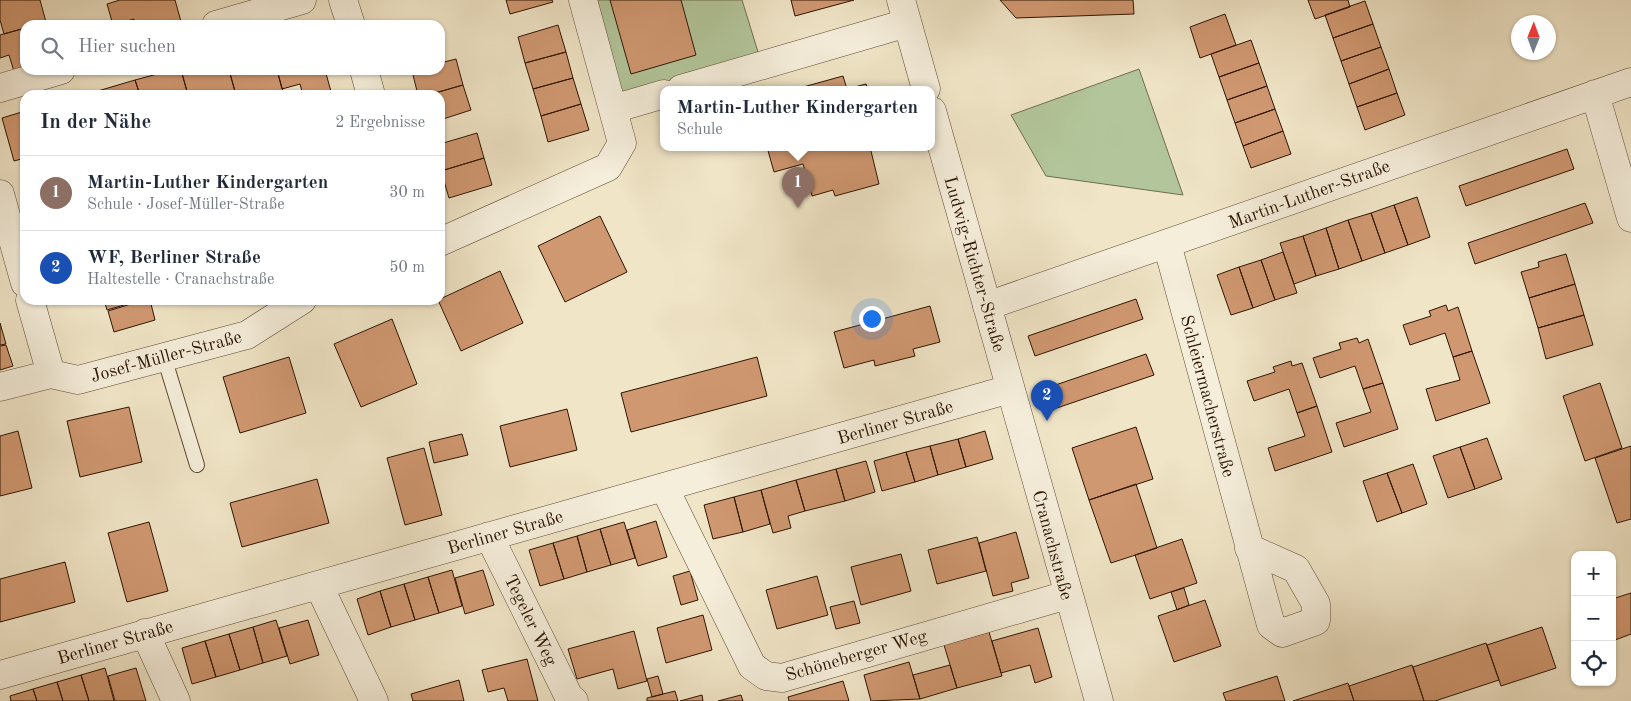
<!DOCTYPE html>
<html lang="de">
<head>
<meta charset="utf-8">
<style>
  body { margin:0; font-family:"Old Standard TT",serif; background:#f2f2f3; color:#1f2937 }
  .controls { position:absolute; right:15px; bottom:15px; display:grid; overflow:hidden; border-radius:10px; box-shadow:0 1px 4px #0004 }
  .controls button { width:45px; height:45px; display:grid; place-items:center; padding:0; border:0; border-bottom:1px solid #e0e1e3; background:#fff; color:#1f2937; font:25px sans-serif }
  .compass { position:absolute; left:1511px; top:15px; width:45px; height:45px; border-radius:50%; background:#fff; box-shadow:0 1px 4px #0004; rotate:1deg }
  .you { position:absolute; left:871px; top:318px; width:18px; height:18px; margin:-12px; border:4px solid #fff; border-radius:50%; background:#1a73e8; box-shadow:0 0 0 8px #1a73e833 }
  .badge { display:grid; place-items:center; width:32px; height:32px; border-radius:50%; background:#111827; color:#fff; font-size:16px; font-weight:700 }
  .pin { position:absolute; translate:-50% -41px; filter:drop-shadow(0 1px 2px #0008) }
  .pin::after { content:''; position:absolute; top:26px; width:18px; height:15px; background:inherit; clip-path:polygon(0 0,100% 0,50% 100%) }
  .popup { position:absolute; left:660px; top:86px; width:275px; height:65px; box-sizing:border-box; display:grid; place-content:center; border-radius:10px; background:#fff; filter:drop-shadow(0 1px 4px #0005); font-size:16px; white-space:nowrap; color:#747a83 }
  .popup b { font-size:19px; color:#1f2937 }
  .popup::after { content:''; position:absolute; left:50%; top:100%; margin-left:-10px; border:10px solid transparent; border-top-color:#fff }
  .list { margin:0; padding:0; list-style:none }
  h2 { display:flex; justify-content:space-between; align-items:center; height:65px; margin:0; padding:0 20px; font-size:21px }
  h2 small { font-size:16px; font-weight:400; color:#747a83 }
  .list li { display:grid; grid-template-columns:32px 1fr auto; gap:15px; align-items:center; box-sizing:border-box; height:75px; padding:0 20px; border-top:1px solid #e0e1e3 }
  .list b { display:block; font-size:19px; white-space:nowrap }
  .list p { margin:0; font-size:16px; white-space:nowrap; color:#747a83 }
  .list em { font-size:16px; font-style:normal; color:#747a83 }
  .icon { flex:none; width:28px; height:28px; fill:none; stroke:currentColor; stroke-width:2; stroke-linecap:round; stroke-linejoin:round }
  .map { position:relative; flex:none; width:1631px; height:701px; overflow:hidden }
  .search { position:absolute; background:#fff; box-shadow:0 1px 4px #0004; left:20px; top:20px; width:425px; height:55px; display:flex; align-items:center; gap:12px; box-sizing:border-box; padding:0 18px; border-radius:15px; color:#747a83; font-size:19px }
  .panel { position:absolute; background:#fff; box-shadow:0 1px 4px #0004; left:20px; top:90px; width:425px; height:215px; border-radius:15px }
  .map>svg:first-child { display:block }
  .green { fill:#b3c69b; stroke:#706d4e }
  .building { fill:#d09871; stroke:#2c1400 }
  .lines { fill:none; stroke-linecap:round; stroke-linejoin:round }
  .service-casing { stroke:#5d4832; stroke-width:16 }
  .minor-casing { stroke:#5d4832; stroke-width:29 }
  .tertiary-casing { stroke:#5d4832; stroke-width:29 }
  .service { stroke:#f5eedb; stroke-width:14 }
  .minor { stroke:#f5eedb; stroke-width:28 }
  .tertiary { stroke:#f5eedb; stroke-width:28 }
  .labels { text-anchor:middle; stroke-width:4; stroke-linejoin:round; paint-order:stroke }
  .street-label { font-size:18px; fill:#2c1400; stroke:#f5eedb }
</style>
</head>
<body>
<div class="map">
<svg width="1631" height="701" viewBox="0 0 1631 701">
  <rect width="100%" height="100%" fill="#f0e5c7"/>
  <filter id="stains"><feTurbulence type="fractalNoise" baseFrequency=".004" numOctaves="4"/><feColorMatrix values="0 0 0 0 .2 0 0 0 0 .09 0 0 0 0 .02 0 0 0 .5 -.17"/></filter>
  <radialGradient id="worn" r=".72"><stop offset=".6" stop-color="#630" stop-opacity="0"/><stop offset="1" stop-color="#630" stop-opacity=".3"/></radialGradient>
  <path class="green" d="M583,0H742L762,65L613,109Z
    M1139,69L1183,195L1046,176L1011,115Z"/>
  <path class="building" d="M0,0H40L46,22L25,25V28L4,34L0,20Z
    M120,0H175L182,25H136L134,19L113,25L107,4Z
    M506,0H552L553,2L510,14Z
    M610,0H681L696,55L631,74Z
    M791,0H854L795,16Z
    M1000,0H1133L1134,14L1016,18Z
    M1308,0H1348L1350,7L1315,19Z
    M1365,1L1373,24L1333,38L1325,15Z
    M1225,14L1236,45L1200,58L1190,27Z
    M1373,24L1381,47L1341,61L1333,38Z
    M558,25L566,52L525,63L518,37Z
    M25,28V70L16,78L9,55L0,58V35Z
    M1251,40L1259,63L1219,77L1211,54Z
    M1381,47L1389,69L1349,84L1341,61Z
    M566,52L573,78L533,89L525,63Z
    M456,59L463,85L428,95H418L412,71L440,70V63Z
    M1259,63L1267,86L1227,100L1219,77Z
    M1389,69L1397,93L1357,107L1349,84Z
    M172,70H181L188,95H140L135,80Z
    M181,70H229L236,95H188Z
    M229,70H277L284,95H236Z
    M277,70H325L332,95H303L300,84L282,89Z
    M843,76L847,89L866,84L868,89H796Z
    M573,78L581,104L541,116L533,89Z
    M135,80L140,95H91V93Z
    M463,85L471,110L440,120V95H428Z
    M1267,86L1275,109L1235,123L1227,100Z
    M1397,93L1405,115L1365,130L1357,107Z
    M581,104L589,130L548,142L541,116Z
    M1275,109L1283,131L1243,146L1235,123Z
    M25,111V158L14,161L2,118Z
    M1283,131L1291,154L1251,168L1243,146Z
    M477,133L484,158L441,171L440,144Z
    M767,147H871H870L879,184L835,196L833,190L812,196L803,164L774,172Z
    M1567,149L1574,169L1466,206L1459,186Z
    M484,158L492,185L449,198L441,171Z
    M1417,197L1430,237L1408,245L1394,205Z
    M1585,203L1593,223L1475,264L1468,243Z
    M1394,205L1408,245L1385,253L1371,213Z
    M1371,213L1385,253L1362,261L1348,220Z
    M600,216L627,272L565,302L538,246Z
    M1348,220L1362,261L1339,269L1326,228Z
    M1326,228L1339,269L1316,276L1303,236Z
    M1303,236L1316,276L1294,284L1280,243Z
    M1283,252L1297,293L1275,300L1261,260Z
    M1566,254L1575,284L1529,298L1521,272L1539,267L1538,262Z
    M1261,260L1275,300L1253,308L1239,267Z
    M1239,267L1253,308L1231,315L1217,275Z
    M500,271L523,323L461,351L438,300Z
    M1575,284L1584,315L1538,328L1529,298Z
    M1136,299L1143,319L1035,356L1028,336Z
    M104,300H141L107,310Z
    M144,300H150L155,320L114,332L108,311Z
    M1446,305L1448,311L1458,307L1472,351L1453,357L1445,333L1410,345L1403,325L1431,316L1429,311Z
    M930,306L940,342L913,349L915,356L875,366L874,360L844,368L834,332Z
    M1584,315L1593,345L1546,359L1538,328Z
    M392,319L417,384L361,407L334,344Z
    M0,323L6,344L0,345Z
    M1357,338L1359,343L1368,339L1383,383L1363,389L1355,366L1320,378L1313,358L1341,349L1339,343Z
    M6,345L13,366L0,370V346Z
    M1472,351L1490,403L1436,421L1426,389L1460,380L1453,357Z
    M1146,354L1154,375L1045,412L1038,391Z
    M289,357L306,413L240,433L223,377Z
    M757,357L767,396L631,432L621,393Z
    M1291,361L1292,366L1302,363L1317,406L1297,413L1289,389L1254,401L1247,381L1275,372L1273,367Z
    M1383,383L1398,429L1344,447L1336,423L1371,412L1363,389Z
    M1600,383L1622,448L1585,461L1563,396Z
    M1317,406L1332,452L1275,471L1268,448L1305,436L1297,413Z
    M129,407L142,462L80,477L67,421Z
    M567,409L577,450L510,467L500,426Z
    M1136,427L1153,479L1089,500L1072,448Z
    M18,431L32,488L0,496V436Z
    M985,431L993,459L966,467L958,439Z
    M462,434L468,455L434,463L429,442Z
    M1487,438L1502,479L1475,489L1460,447Z
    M958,439L966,467L938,475L930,446Z
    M930,446L938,475L915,482L906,452Z
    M1631,446V519L1617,523L1595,458Z
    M1460,447L1475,489L1448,498L1433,456Z
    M424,448L442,515L405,525L387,458Z
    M906,452L915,482L882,491L874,461Z
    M866,461L875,492L845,501L836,469Z
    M1413,464L1427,504L1402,513L1387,473Z
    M836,469L845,501L805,511L796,480Z
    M1387,473L1402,513L1377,522L1363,481Z
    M317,479L329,523L242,547L230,503Z
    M796,480L805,511L788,516L791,528L773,533L761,490Z
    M1136,484L1157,548L1111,563L1089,500Z
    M761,490L770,524L743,532L734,497Z
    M734,497L743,532L713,539L704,505Z
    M656,521L667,557L638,566L627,530Z
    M149,522L168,591L127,602L108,533Z
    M624,522L635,558L611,565L600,529Z
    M600,529L611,565L587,572L577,536Z
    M1016,532L1029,578L1011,583L1013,591L993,596L979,543Z
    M577,536L587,572L564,579L553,543Z
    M977,537L986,571L937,584L928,550Z
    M1182,539L1197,583L1150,599L1135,555Z
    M553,543L564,579L540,586L529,550Z
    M901,554L911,591L861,605L851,567Z
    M65,562L75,602L0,622V579Z
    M452,570L462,606L439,613L428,577Z
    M483,570L494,605L465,614L455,578Z
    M690,571L698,600L681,605L673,576Z
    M817,576L828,615L777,629L766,590Z
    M428,577L439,613L415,620L404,584Z
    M404,584L415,620L391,627L380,591Z
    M1184,588L1189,605L1177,610L1171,592Z
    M380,591L391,627L368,635L357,599Z
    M1631,593V634L1615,640L1612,631V599Z
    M1205,600L1221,646L1174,662L1158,616Z
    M854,601L860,623L836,629L830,607Z
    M703,615L712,650L666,663L657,628Z
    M276,620L287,656L263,663L253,627Z
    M308,620L319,655L290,664L279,628Z
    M253,627L263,663L240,670L229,634Z
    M1542,627L1556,668L1501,686L1487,645Z
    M1038,628L1052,677L1035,683L1030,665L1001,673L992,641Z
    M634,631L647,681L618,689L613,669L577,679L568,649Z
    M989,632L1002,676L957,688L944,645Z
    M229,634L240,670L216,677L205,641Z
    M205,641L216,677L192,684L182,648Z
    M1486,643L1499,680L1435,701H1424L1413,667Z
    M527,659L538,701H508L504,688L488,692L482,670Z
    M909,662L920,699L871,701L864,675Z
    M950,665L957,688L920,699L913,675Z
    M1412,665L1424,701H1354L1349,686Z
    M105,668L114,701H89L81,675Z
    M136,668L146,701H115L108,676Z
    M81,675L89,701H63L57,682Z
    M658,676L663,694L652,697L647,679Z
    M1277,676L1285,701H1226L1223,693Z
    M459,680L464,701H413L411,694Z
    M843,681L849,701H789L788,697Z
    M57,682L63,701H37L33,689Z
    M1348,683L1354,701H1293Z
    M33,689L37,701H11L10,696Z
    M675,691L678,701H647V698Z
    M702,695L703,701H680Z
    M741,695L743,701H718Z"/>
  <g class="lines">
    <g class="service-casing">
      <path id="service" d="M164,357L197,465"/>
    </g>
    <g class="minor-casing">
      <path id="minor" d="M343,0L351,25
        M216,25L302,0
        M364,70L371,95
        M0,88L61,70
        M681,89L907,23
        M1595,94L1631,218
        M613,109L664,94
        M0,194L25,283
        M440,242L608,167L622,143L583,0
        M1167,244L1271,625L1282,633L1316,621V604L1296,569L1249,548
        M30,300L51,374
        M987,306L1631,82
        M0,387L51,374L78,380L247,335L302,300
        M664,487L752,666L766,676L782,678L1067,595
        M489,536L569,697L574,701
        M319,586L374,701
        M145,633L176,701
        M0,675L1010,389"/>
    </g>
    <g class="tertiary-casing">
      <path id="tertiary" d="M901,0L926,89
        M932,111L1099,701"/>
    </g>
    <use href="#service" class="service"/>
    <use href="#minor" class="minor"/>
    <use href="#tertiary" class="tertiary"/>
  </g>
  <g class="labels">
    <g class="street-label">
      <text transform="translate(1309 194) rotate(-20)" y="6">Martin-Luther-Straße</text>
      <text transform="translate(975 264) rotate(74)" y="6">Ludwig-Richter-Straße</text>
      <text transform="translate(166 356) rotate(-15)" y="6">Josef-Müller-Straße</text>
      <text transform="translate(1208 396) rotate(75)" y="6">Schleiermacherstraße</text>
      <text transform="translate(895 422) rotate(-16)" y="6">Berliner Straße</text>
      <text transform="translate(505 532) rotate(-16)" y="6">Berliner Straße</text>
      <text transform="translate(1053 545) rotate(75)" y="6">Cranachstraße</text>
      <text transform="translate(531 620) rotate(64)" y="6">Tegeler Weg</text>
      <text transform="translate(115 642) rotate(-16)" y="6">Berliner Straße</text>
      <text transform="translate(856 655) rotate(-16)" y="6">Schöneberger Weg</text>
    </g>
  </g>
  <rect width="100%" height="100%" filter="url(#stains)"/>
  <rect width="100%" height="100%" fill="url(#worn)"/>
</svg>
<div class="controls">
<button>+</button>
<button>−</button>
<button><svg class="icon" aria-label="locate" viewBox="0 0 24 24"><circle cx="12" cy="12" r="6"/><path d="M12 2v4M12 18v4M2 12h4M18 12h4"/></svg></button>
</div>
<svg class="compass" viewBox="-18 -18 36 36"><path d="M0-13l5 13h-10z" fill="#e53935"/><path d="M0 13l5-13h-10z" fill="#747a83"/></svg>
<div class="you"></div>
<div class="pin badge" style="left:798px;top:208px;background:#8d6e63">1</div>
<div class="popup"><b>Martin-Luther Kindergarten</b>Schule</div>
<div class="pin badge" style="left:1047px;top:421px;background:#1a4fb4">2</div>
<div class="search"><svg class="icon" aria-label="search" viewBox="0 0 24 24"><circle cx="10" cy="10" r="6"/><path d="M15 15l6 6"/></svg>Hier suchen</div>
<section class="panel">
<h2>In der Nähe<small>2 Ergebnisse</small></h2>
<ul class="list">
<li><span class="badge" style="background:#8d6e63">1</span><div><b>Martin-Luther Kindergarten</b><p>Schule · Josef-Müller-Straße</p></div><em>30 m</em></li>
<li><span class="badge" style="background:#1a4fb4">2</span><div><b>WF, Berliner Straße</b><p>Haltestelle · Cranachstraße</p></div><em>50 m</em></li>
</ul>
</section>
</div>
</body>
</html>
